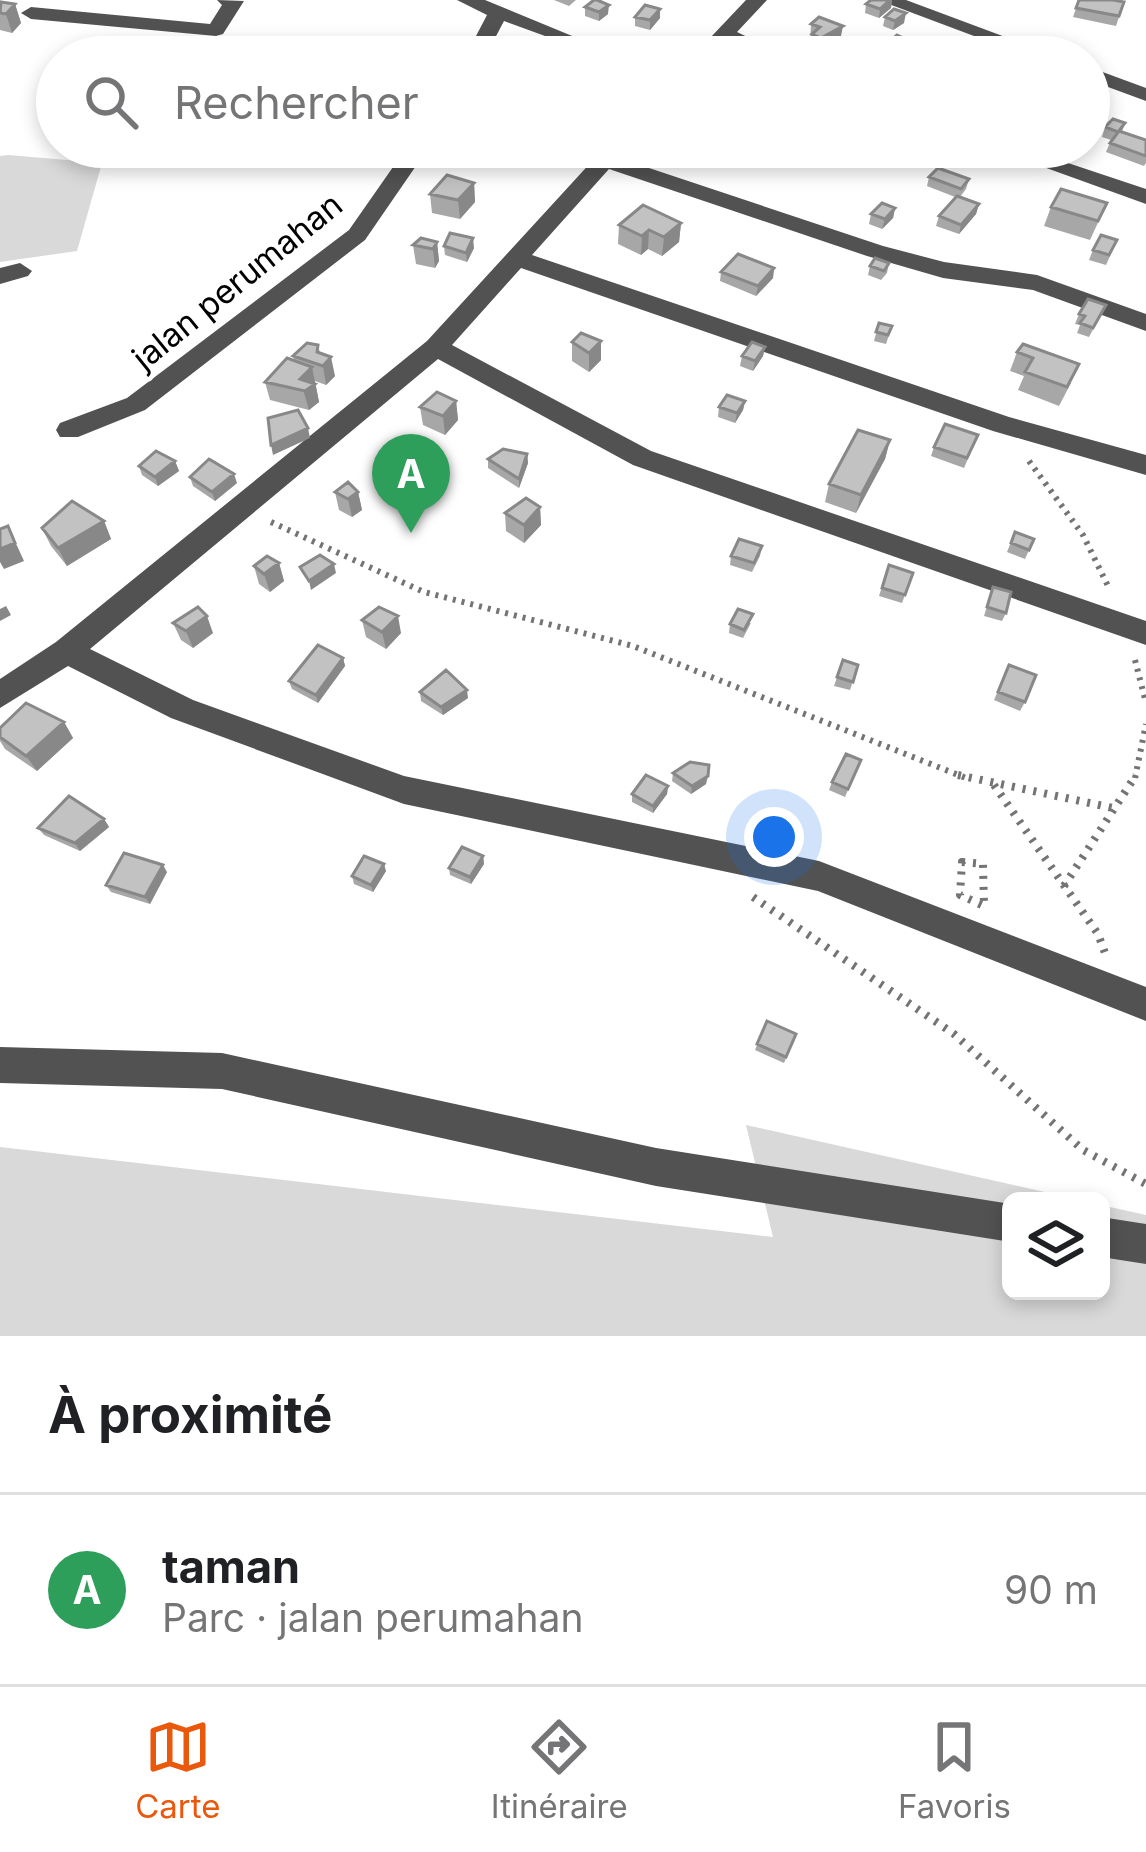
<!DOCTYPE html>
<html lang="fr">
<head>
<meta charset="utf-8">
<style>
  body { margin:0; font-family:Inter,sans-serif; background:#f6f6f6; color:#202124 }
  .controls { position:absolute; right:36px; bottom:36px; display:grid; overflow:hidden; border-radius:18px; box-shadow:0 6px 18px #0003 }
  .controls button { width:108px; height:108px; display:grid; place-items:center; padding:0; border:0; border-bottom:3px solid #e0e0e0; background:#fff; color:#202124; font:60px sans-serif }
  .you { position:absolute; left:774px; top:837px; width:42px; height:42px; margin:-30px; border:9px solid #fff; border-radius:50%; background:#1a73e8; box-shadow:0 0 0 18px #1a73e833 }
  .badge { display:grid; place-items:center; width:78px; height:78px; border-radius:50%; background:#ea580c; color:#fff; font-size:39px; font-weight:700 }
  .pin { position:absolute; translate:-50% -99px; filter:drop-shadow(0 3px 6px #0008) }
  .pin::after { content:''; position:absolute; top:63px; width:42px; height:36px; background:inherit; clip-path:polygon(0 0,100% 0,50% 100%) }
  .list { margin:0; padding:0; list-style:none }
  h2 { display:flex; justify-content:space-between; align-items:center; height:156px; margin:0; padding:0 48px; font-size:51px }
  h2 small { font-size:39px; font-weight:400; color:#757577 }
  .list li { display:grid; grid-template-columns:78px 1fr auto; gap:36px; align-items:center; box-sizing:border-box; height:192px; padding:0 48px; border-top:3px solid #e0e0e0 }
  .list b { display:block; font-size:45px; white-space:nowrap }
  .list p { margin:0; font-size:39px; white-space:nowrap; color:#757577 }
  .list em { font-size:39px; font-style:normal; color:#757577 }
  .icon { flex:none; width:66px; height:66px; fill:none; stroke:currentColor; stroke-width:2; stroke-linecap:round; stroke-linejoin:round }
  .map { position:relative; flex:none; width:1146px; height:1336px; overflow:hidden }
  .search { position:absolute; background:#fff; box-shadow:0 6px 18px #0003; left:36px; right:36px; top:36px; height:132px; display:flex; align-items:center; gap:30px; box-sizing:border-box; padding:0 42px; border-radius:66px; color:#757577; font-size:45px }
  .sheet { height:348px; background:#fff }
  nav { display:flex; justify-content:space-around; align-items:center; box-sizing:border-box; height:168px; border-top:3px solid #e0e0e0; background:#fff; font-size:33px; color:#757577 }
  nav a { display:grid; justify-items:center; gap:6px }
  nav .on { color:#ea580c }
  .map>svg:first-child { display:block }
  .green { fill:#d9d9d9 }
  .lines { fill:none; stroke-linecap:round; stroke-linejoin:round }
  .path-far1 { stroke:#747474; stroke-width:6; stroke-dasharray:3 6; stroke-linecap:butt }
  .path { stroke:#747474; stroke-width:8; stroke-dasharray:3 8; stroke-linecap:butt }
  .minor { fill:#525252; fill-rule:evenodd }
  .wall { fill:#a7a7a7 }
  .shaded-wall { fill:#888 }
  .building { fill:#c2c2c2; stroke:#888; stroke-width:3 }
  .labels { text-anchor:middle; stroke-width:9; stroke-linejoin:round; paint-order:stroke }
  .street-label { font-size:33px; fill:#000; stroke:#fff }
</style>
</head>
<body>
<div class="map">
<svg width="1146" height="1336" viewBox="0 0 1146 1336">
  <rect width="100%" height="100%" fill="#fff"/>
  <path class="green" d="M8,155L102,163L77,251L0,262V156Z
    M746,1125L1085,1201H1011V1291H1101V1205L1146,1215V1336H0V1147L773,1237Z"/>
  <g class="lines">
    <path class="path-far1" d="M1029,461L1083,535L1108,586
      M271,522L424,592L633,646L966,778
      M1135,660L1146,703
      M1135,778L1146,724"/>
    <path class="path" d="M958,775L1113,808
      M994,785L1098,934L1105,953
      M962,862L983,864L984,906L960,895Z
      M1064,886L1136,775
      M753,897L954,1034L1083,1150L1146,1184"/>
    <path class="minor" d="M217,0L244,1L223,34L216,36L31,19L21,13L31,7L210,24L222,5Z
      M457,0H485L577,38L567,44L504,21L485,57H465L487,15Z
      M746,0H767L737,32L789,57H762L727,42L713,57H692Z
      M878,0H906L1059,57H1030Z
      M1089,67L1146,88V101L1089,80Z
      M407,147H429L365,240L145,410L78,437H60L56,430L60,423L127,398L349,230Z
      M605,147H628L619,158L883,246L944,262L1037,275L1146,314V331L1033,290L943,278L867,256L609,169L532,255L1009,417L1146,455V475L993,431L521,268L452,345L651,451L1146,621V645L633,465L438,359L90,649L193,700L404,776L819,861L1146,987V1021L818,891L404,804L171,718L68,666L0,708V679L56,642L427,341Z
      M988,147H1020L1146,189V204Z
      M20,263L32,271L28,276L0,284V268Z
      M0,1047L222,1053L656,1148L1011,1204V1242L656,1186L222,1089L0,1083Z
      M1101,1217L1146,1224V1264L1101,1257Z"/>
  </g>
  <path class="wall" d="M554,0H576L569,6Z
    M871,0H892L891,8L879,18L865,13L866,4Z
    M1079,0L1124,2L1116,26L1073,17Z
    M0,3L15,4L21,23L12,33L0,30Z
    M585,7L608,14L599,21L585,16Z
    M660,9V18L650,30L635,26V17Z
    M885,17L904,23L893,30L883,26Z
    M811,24L841,36L819,47L810,43Z
    M897,35L910,51L903,57L888,50L890,41Z
    M1125,123L1122,132L1146,140V163L1144,166L1106,152L1111,140L1102,137L1105,127Z
    M373,147L406,148L397,162L375,157Z
    M536,147H568V152L558,163L536,155Z
    M690,147H725L711,162L690,154Z
    M762,147H797L796,151L785,161L761,151Z
    M932,147H958L956,154L945,164L930,157Z
    M929,177L969,179L966,189L960,197L979,204L976,214L959,234L936,226L939,216L955,197L927,186Z
    M474,183L475,202L460,219L432,213L430,194Z
    M1107,203L1090,240L1044,226L1051,207Z
    M895,208L893,218L882,229L869,224L871,214Z
    M681,223L679,242L662,256L648,249L641,255L618,244L619,225Z
    M1117,240L1106,265L1089,260L1093,250Z
    M437,242L439,261L435,268L416,264L413,245Z
    M444,246L474,248L467,262L445,255Z
    M889,263L887,273L881,280L868,275L870,266Z
    M774,268L773,278L756,296L720,281L721,272Z
    M1106,305L1089,337L1077,333L1080,325L1075,324L1079,314Z
    M879,323L892,326L886,344L874,341Z
    M601,341V360L589,372L572,361V342Z
    M1023,344L1071,383L1059,406L1018,390L1024,376L1010,371L1017,352Z
    M318,345L320,353L335,376L326,385L315,381L319,402L309,410L270,400L265,382L294,360L293,356Z
    M765,347L763,356L753,371L740,366L742,356Z
    M456,401L458,420L445,435L423,425L420,407Z
    M745,401L743,410L735,423L718,417L719,407Z
    M978,435L964,468L931,456L934,447Z
    M890,440L885,459L856,513L825,502L829,484Z
    M527,454L528,463L519,488L488,468V459Z
    M175,461L179,471L158,486L142,475L139,466Z
    M190,477L237,483L215,501L193,486Z
    M335,492H358L362,510L352,517L339,510Z
    M540,507L541,525L524,543L506,531L505,513Z
    M104,521L111,539L67,566L51,546L42,528Z
    M1015,532L1034,539L1025,559L1007,552Z
    M762,546L760,556L752,572L730,565L731,556Z
    M279,563L284,581L270,592L259,584L254,566Z
    M889,565L913,573L902,603L879,596Z
    M993,587L1006,613L1002,621L984,616Z
    M362,620L401,633L386,649L366,637Z
    M173,623L213,633L193,648L181,640Z
    M751,623L743,638L729,633L730,624Z
    M343,658L345,666L318,703L292,689L289,681Z
    M843,660L858,665L850,690L834,686Z
    M1009,665L1025,702L1020,711L994,700Z
    M420,692L468,698L443,715L421,701Z
    M64,722L73,738L37,771L5,749L0,741V728Z
    M861,760L845,797L829,790L832,782Z
    M673,773L706,784L691,794L672,781Z
    M668,786L667,794L653,813L632,802V794Z
    M104,819L109,827L80,851L44,835L38,828Z
    M483,856L484,864L471,884L450,875L449,868Z
    M386,871L373,892L354,884L352,876Z
    M167,872L150,904L111,892L106,885Z
    M767,1021L796,1034L784,1063L755,1050Z"/>
  <path class="shaded-wall" d="M890,0H892L891,8L879,18L880,9Z
    M15,4L21,23L12,33L6,14Z
    M609,5L608,14L599,21V12Z
    M660,9V18L650,30V20Z
    M906,13L904,23L893,30L895,21Z
    M843,26L841,36L819,47L821,38Z
    M912,42L910,51L903,57L905,47Z
    M400,147L406,148L397,162L396,153Z
    M558,147H568V152L558,163Z
    M717,147H725L711,162L712,152Z
    M791,147H797L796,151L785,161L787,151Z
    M956,147H958L956,154L945,164L947,154Z
    M474,183L475,202L460,219L458,200Z
    M979,204L976,214L959,234L961,225Z
    M895,208L893,218L882,229L885,219Z
    M681,223L679,242L662,256L664,237Z
    M649,230L648,249L641,255L642,236Z
    M473,238L474,248L467,262L466,253Z
    M437,242L439,261L435,268L433,249Z
    M774,268L773,278L756,296L758,286Z
    M601,341V360L589,372V353Z
    M765,347L763,356L753,371L755,361Z
    M331,357L335,376L326,385L323,366Z
    M312,367L319,402L309,410L300,379Z
    M456,401L458,420L445,435L443,416Z
    M745,401L743,410L735,423L737,413Z
    M308,428L310,438L273,455L271,445Z
    M890,440L885,459L856,513L861,495Z
    M527,454L528,463L519,488V479Z
    M175,461L179,471L158,486L155,477Z
    M234,474L237,483L215,501L212,492Z
    M358,492L362,510L352,517L348,499Z
    M540,507L541,525L524,543V525Z
    M104,521L111,539L67,566L58,548Z
    M8,526L24,561L4,569L0,562V549Z
    M279,563L284,581L270,592L264,574Z
    M334,564L336,573L311,590L309,581Z
    M6,606L11,615L0,621V609Z
    M207,616L213,633L193,648L186,631Z
    M398,616L401,633L386,649L382,632Z
    M343,658L345,666L318,703L316,695Z
    M467,690L468,698L443,715L441,707Z
    M64,722L73,738L37,771L26,756Z
    M708,776L706,784L691,794L692,786Z
    M668,786L667,794L653,813V806Z
    M104,819L109,827L80,851L75,843Z
    M483,856L484,864L471,884L470,877Z
    M384,864L386,871L373,892L371,885Z
    M163,865L167,872L150,904L145,897Z"/>
  <path class="building" d="M594,0H597L609,5L599,12L585,7Z
    M871,0H890L880,9L866,4Z
    M1079,0H1113L1124,2L1119,16L1076,8Z
    M1,2L15,4L6,14L0,13Z
    M645,5L660,9L650,20L635,17Z
    M894,9L906,13L895,21L885,17Z
    M819,17L843,26L821,38L812,34L820,27L811,24Z
    M897,35L912,42L905,47L890,41Z
    M1113,119L1125,123L1118,132L1105,127Z
    M1119,131L1146,140V156L1110,143Z
    M373,147H400L396,153Z
    M698,147H717L712,152Z
    M932,147H956L947,154Z
    M938,168L969,179L961,189L929,177Z
    M447,175L474,183L458,200L430,194Z
    M1061,189L1107,203L1098,221L1051,207Z
    M957,196L979,204L961,225L939,216Z
    M882,203L895,208L885,219L871,214Z
    M643,205L681,223L664,237L649,230L642,236L619,225Z
    M450,233L473,238L466,253L444,246Z
    M1101,235L1117,240L1109,255L1093,250Z
    M421,238L437,242L433,249L413,245Z
    M738,254L774,268L758,286L721,272Z
    M875,258L889,263L884,271L870,266Z
    M1088,299L1106,305L1093,328L1080,323L1085,316L1079,314Z
    M879,323L892,326L888,335L876,332Z
    M581,333L601,341L589,353L572,342Z
    M752,342L765,347L755,361L742,356Z
    M307,343L318,345L317,352L331,357L323,366L293,356Z
    M1023,344L1079,364L1067,387L1025,372L1033,358L1017,352Z
    M287,358L312,367L300,379L315,384L305,391L265,382Z
    M437,392L456,401L443,416L420,407Z
    M727,395L745,401L737,413L719,407Z
    M298,410L308,428L271,445L268,418Z
    M945,424L978,435L967,458L934,447Z
    M858,430L890,440L861,495L829,484Z
    M503,449L527,454L519,479L488,459Z
    M156,451L175,461L155,477L139,466Z
    M209,459L234,474L212,492L190,477Z
    M348,482L358,492L348,499L335,492Z
    M526,498L540,507L524,525L505,513Z
    M72,501L104,521L58,548L42,528Z
    M8,526L15,543L0,549V529Z
    M1015,532L1034,539L1029,550L1011,543Z
    M739,539L762,546L754,563L731,556Z
    M320,555L334,564L309,581L300,567Z
    M267,556L279,563L264,574L254,566Z
    M889,565L913,573L905,595L882,588Z
    M993,587L1011,592L1006,613L987,607Z
    M198,607L207,616L186,631L173,623Z
    M379,607L398,616L382,632L362,620Z
    M738,609L753,614L744,630L730,624Z
    M318,645L343,658L316,695L289,681Z
    M843,660L858,665L853,682L837,677Z
    M1009,665L1036,675L1025,702L998,692Z
    M446,670L467,690L441,707L420,692Z
    M26,703L64,722L26,756L0,737V728Z
    M846,754L861,760L848,789L832,782Z
    M690,762L709,765L708,776L692,786L673,773Z
    M646,775L668,786L653,806L632,794Z
    M69,796L104,819L75,843L38,828Z
    M462,847L483,856L470,877L449,868Z
    M124,853L163,865L145,897L106,885Z
    M364,856L384,864L371,885L352,876Z
    M767,1021L796,1034L786,1057L757,1044Z"/>
  <g class="labels">
    <g class="street-label">
      <text transform="translate(237 281) rotate(-39)" y="12">jalan perumahan</text>
    </g>
  </g>
</svg>
<div class="controls">
<button><svg class="icon" aria-label="layers" viewBox="0 0 24 24"><path d="M12 4l9 5-9 5-9-5zM3 14l9 5 9-5"/></svg></button>
</div>
<div class="you"></div>
<div class="pin badge" style="left:411px;top:533px;background:#2e9e5b">A</div>
<div class="search"><svg class="icon" aria-label="search" viewBox="0 0 24 24"><circle cx="10" cy="10" r="6"/><path d="M15 15l6 6"/></svg>Rechercher</div>
</div>
<section class="sheet">
<h2>À proximité<small></small></h2>
<ul class="list">
<li><span class="badge" style="background:#2e9e5b">A</span><div><b>taman</b><p>Parc · jalan perumahan</p></div><em>90 m</em></li>
</ul>
</section>
<nav>
<a class="on"><svg class="icon" aria-label="map" viewBox="0 0 24 24"><path d="M3 6l6-2 6 2 6-2v14l-6 2-6-2-6 2zM9 4v14M15 6v14"/></svg>Carte</a>
<a><svg class="icon" aria-label="directions" viewBox="0 0 24 24"><path d="M12 3l9 9-9 9-9-9zM9 14v-3h6M13 9l2 2-2 2"/></svg>Itinéraire</a>
<a><svg class="icon" aria-label="saved" viewBox="0 0 24 24"><path d="M7 4h10v16l-5-4-5 4z"/></svg>Favoris</a>
</nav>
</body>
</html>
